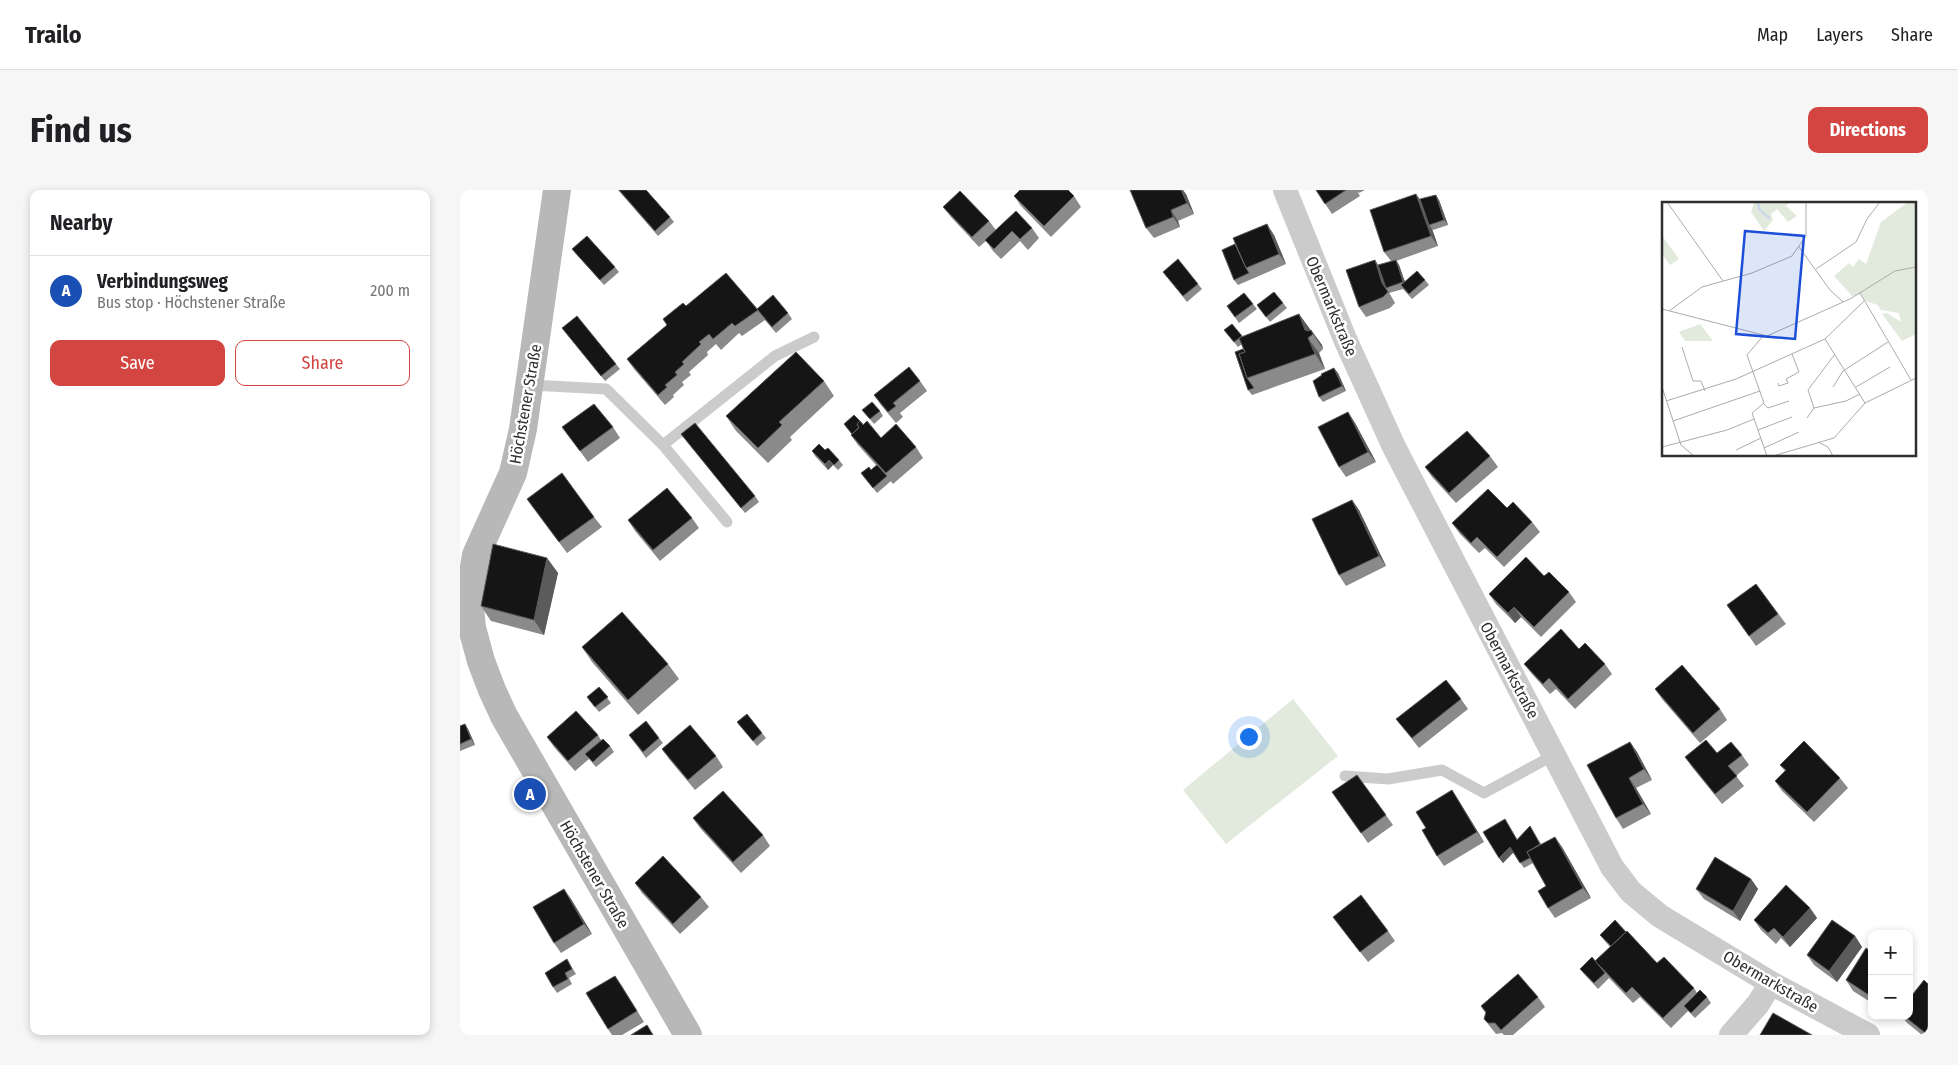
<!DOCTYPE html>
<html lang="en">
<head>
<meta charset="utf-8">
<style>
  body { margin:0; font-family:"Fira Sans Condensed",sans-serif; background:#f6f6f6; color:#202124 }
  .controls { position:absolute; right:15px; bottom:15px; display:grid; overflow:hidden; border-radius:10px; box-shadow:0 2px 8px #0003 }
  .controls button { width:45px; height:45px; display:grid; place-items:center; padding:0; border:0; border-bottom:1px solid #e0e0e0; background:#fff; color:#202124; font:25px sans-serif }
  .you { position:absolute; left:788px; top:546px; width:18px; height:18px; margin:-12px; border:4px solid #fff; border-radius:50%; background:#1a73e8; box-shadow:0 0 0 8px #1a73e833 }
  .badge { display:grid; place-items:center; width:32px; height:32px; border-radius:50%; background:#d34541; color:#fff; font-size:16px; font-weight:700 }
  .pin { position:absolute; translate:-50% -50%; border:2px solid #fff; box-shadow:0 1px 5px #0006 }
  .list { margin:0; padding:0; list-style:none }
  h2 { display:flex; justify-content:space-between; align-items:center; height:65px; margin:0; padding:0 20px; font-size:21px }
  h2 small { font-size:16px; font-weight:400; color:#757577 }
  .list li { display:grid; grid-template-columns:32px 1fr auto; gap:15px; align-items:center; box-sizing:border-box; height:70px; padding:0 20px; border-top:1px solid #e0e0e0 }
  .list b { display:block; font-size:19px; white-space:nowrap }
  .list p { margin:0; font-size:16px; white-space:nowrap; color:#757577 }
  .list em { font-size:16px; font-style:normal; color:#757577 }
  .actions { display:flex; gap:10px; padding:15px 20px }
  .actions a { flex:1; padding:11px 0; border:1px solid #d34541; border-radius:10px; text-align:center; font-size:18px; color:#d34541 }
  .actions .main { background:#d34541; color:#fff }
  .map { position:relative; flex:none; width:1468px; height:845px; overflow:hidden; border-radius:10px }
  header { display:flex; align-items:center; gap:30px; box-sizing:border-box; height:70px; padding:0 25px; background:#fff; border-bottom:1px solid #e0e0e0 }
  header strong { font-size:24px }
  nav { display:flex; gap:28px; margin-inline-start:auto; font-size:18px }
  .intro { display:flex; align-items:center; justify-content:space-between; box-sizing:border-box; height:120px; padding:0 30px }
  h1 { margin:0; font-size:35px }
  .button { padding:12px 22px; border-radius:10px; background:#d34541; color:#fff; font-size:18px; font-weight:700 }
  main { display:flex; gap:30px; padding:0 30px }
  aside { flex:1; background:#fff; border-radius:10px; box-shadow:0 2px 8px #0003 }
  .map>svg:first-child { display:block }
  .green { fill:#e2eadd }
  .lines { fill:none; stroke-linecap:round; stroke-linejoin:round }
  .service { stroke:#cbcbcb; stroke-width:11 }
  .minor { stroke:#cbcbcb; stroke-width:24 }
  .secondary { stroke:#b8b8b8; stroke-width:28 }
  .wall { fill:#8a8a8a }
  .shaded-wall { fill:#5b5b5b }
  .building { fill:#151515; stroke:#5b5b5b }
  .labels { text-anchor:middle; stroke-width:5; stroke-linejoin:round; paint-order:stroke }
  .street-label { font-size:16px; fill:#2e2e2e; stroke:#fff }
  .inset-river { fill:none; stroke:#cbdae8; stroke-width:2.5 }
  .inset-road { fill:none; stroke:#ababab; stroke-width:1 }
  .view { fill:#1d4ed8; fill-opacity:0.15; stroke:#1d4ed8; stroke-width:2.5 }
  .inset-edge { fill:none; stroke:#2e2e2e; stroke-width:2.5 }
</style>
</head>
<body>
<header>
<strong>Trailo</strong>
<nav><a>Map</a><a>Layers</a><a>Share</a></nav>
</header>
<div class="intro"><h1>Find us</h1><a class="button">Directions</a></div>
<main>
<aside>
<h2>Nearby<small></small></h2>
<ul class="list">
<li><span class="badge" style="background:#1a4fb4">A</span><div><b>Verbindungsweg</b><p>Bus stop · Höchstener Straße</p></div><em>200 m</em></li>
</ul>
<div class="actions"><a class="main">Save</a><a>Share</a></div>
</aside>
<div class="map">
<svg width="1468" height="845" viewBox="0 0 1468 845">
  <rect width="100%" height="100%" fill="#fff"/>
  <path class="green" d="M833,509L878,566L766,654L723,600Z"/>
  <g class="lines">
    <path class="service" d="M71,195L146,199L203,255L267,332
      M203,255L315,166L354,147
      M885,586L928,589L982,580L1024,603L1094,565"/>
    <path class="minor" d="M825,0L885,149L934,257L1152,677L1171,702L1200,726L1311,793L1408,845
      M1271,845L1298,814L1311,793"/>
    <path class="secondary" d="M97,0L63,239L53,283L16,365L9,407L12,438L21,471L32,500L44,526L228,845"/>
  </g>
  <path class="wall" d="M158,0H186L210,27L214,32L198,46Z
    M856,0H905L899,3L897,1L900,6L872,24Z
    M726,4L734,24L718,31L720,37L694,48L686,38Z
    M554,6H614L621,17L591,47L561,16Z
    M960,9L979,10L988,35L973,40L972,39L978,56L936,71L939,75L945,92L965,90L969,95L952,109L943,99L929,103L935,113L930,118L906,127L899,117L918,75L931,71L924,62Z
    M483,17L529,31L536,40L572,38L579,48L568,60L560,51L541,69L533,61L526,51L519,57L491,27Z
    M814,45L826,74L778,95L774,90Z
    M112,59L155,77L159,82L144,95L116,64Z
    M703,82L738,94L742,99L727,112Z
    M814,102L827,118L810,132L797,115Z
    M784,103L797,119L779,133L767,116Z
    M226,116L297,119L328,123L332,129L316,143L304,129L305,130L282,146L279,143L261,160L256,154L247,162L248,165L229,182L231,185L222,192L224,195L213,205L214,207L205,215L174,179L167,169L207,135Z
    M839,124L850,140H851L862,155L863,159L859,163L865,179L792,205L788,200L783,159L782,154L778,157L764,140L772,134L783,147Z
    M102,138L156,174L160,179L145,191Z
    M878,183L886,201L863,212L859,207Z
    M364,191L374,206L330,247L332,250L308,273L276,241L266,226Z
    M460,191L467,201L440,223L443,227L436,233L421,215L414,205Z
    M402,220L420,221L423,226L414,234Z
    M888,222L895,233L916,272L886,287L879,277Z
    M384,234H403L421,248L456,257L463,268L433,294L430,290L431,291L417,303L401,283L411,280L416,275L398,255L391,245L392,244Z
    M102,237H153L160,248L128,272Z
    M221,244L295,306L299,312L285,323Z
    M365,260L379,270L383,275L378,280L373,275L368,280L355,266L352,261Z
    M1030,266L1038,277L996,313L972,287L965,277Z
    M67,309L134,327L142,337L107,363Z
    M892,310L899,320L926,376L886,396L879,385Z
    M1047,318L1072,332L1080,342L1044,377L1025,358L1019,363L1000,344L992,333Z
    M232,328L239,338L200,371L175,341L168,330Z
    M87,368L98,383L84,445L31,431L21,416Z
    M1084,386L1109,402L1116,412L1081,447L1061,427L1055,433L1036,414L1029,404Z
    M1296,394L1326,434L1296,456L1267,415Z
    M122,457L208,474L219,489L178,525L132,472Z
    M1064,474H1145L1152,484L1115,519L1096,499L1090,504L1072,484Z
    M139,497L151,513L139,522L127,507Z
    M1195,499L1260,519L1267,530L1240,553L1202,509Z
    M1001,509L1008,519L959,558L936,529Z
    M277,532L302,543L306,548L297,556Z
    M5,534L8,539L15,555L0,561V536Z
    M138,545L141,550L150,556L154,562L136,577L129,569L115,581L94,557L87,547Z
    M169,545L199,548L203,553L186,568Z
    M1170,552L1177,562L1192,590L1176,598L1191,624L1163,639L1156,628Z
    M202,559L256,566L263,577L235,600L209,569Z
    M1257,563L1282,565L1289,575L1276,586L1284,596L1262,614L1232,577L1225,567Z
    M1320,575L1380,588L1388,598L1354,632L1322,601L1315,591L1325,581Z
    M897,585L933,635L908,653L872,602Z
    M992,600L999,611L1024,652L984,676L977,666L966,638Z
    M233,628L303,645L310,656L281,683L240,638Z
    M1048,634L1057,649L1070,636L1081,654L1102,657L1131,708L1095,728L1088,718L1086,696L1073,673L1064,678L1053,662L1043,673L1039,668Z
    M1291,689L1298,699L1280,731L1244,709L1236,699Z
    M175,693L241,707L249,717L220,744L182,703Z
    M111,709L132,744L101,763L94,753Z
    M1350,718L1357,728L1330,757L1321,748L1316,754L1301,740L1294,730Z
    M873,727L928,741L935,751L908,772Z
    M1140,745L1197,773L1234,798L1237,803L1247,807L1251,813L1235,828L1228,821L1211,838L1180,807L1173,813L1149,788L1138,799L1124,784L1120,779L1136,771L1150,757L1144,750Z
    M1395,746L1402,757L1377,792L1354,775L1347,765Z
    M1412,762V813L1393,801L1386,790Z
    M107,769L116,784L109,788L112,794L97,803L93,797Z
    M155,786L184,832L162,845H152L148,839Z
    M1078,807L1085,817L1053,845H1044L1042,843L1036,844L1024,829L1026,824L1021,816Z
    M1442,826H1449L1468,845H1462L1446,832Z"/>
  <path class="shaded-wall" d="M721,0H723L726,4L734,24L727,13Z
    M956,4L964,15L969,35L972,39L978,56L971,46Z
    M976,5L979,10L988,35L984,30Z
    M711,20L718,31L720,37L713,27Z
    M807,34L814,45L826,74L819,64Z
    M915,70L922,81L926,98L935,113L922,93Z
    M936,70L939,75L947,98L943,92Z
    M839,124L850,139L852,145L845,140Z
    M851,140L862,155L863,159L853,144Z
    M848,148L859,163L865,179L855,164Z
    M874,178L878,183L886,201L882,196Z
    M888,222L895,233L916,272L908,262Z
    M369,270L373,275L368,280L365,274Z
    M892,310L899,320L926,376L919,366Z
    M87,368L98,383L84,445L74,430Z
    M1054,417L1061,427L1055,433L1048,423Z
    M5,534L8,539L15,555L11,549Z
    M1170,552L1177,562L1192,590L1184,579Z
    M1169,588L1176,598L1191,624L1183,614Z
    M992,600L999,611L1024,652L1017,642Z
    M1095,647L1102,657L1131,708L1123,698Z
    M1050,657L1054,662L1043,673L1039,668Z
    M1291,689L1298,699L1280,731L1273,721Z
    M104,699L111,709L132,744L124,734Z
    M1350,718L1357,728L1330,757L1323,747Z
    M1395,746L1402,757L1377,792L1369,781Z
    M155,786L162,796L184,832L177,821Z"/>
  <path class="building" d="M159,0H186L210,27L195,41Z
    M560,0H608L614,6L584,36L554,6Z
    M670,0H721L727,13L711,20L713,27L686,38Z
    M856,0H886L865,14Z
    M500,1L529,31L512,47L483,17Z
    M956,4L971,46L924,62L910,20Z
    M976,5L984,30L969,35L960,9Z
    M556,21L572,38L560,49L552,41L534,59L525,50Z
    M807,34L819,64L786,78L773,48Z
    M127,46L155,77L140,90L112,59Z
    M775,54L786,78L789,83L774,90L762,60Z
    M718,69L738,94L723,106L703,82Z
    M915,70L922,93L928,102L923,107L899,117L886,80Z
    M936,70L943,92L926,98L918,75Z
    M957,81L965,90L949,104L941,95Z
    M266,83L298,120L275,136L272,133L253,149L249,144L239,152L241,154L222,172L224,174L215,182L217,185L205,195L207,197L198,205L167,169L207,135L203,129L223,113L226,116Z
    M814,102L823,113L806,127L797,115Z
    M784,103L793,114L775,127L767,116Z
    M313,105L328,123L312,137L297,119Z
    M839,124L845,140L848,141L851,140L853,144L848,148L855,164L787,188L779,164L785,162L779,148Z
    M117,126L156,174L141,186L102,138Z
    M772,134L782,146L774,152L764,140Z
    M783,159L785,162L779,164L787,188L794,198L788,200L775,162Z
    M336,162L364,191L319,232L322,235L298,258L266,226Z
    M449,177L460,191L433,213L436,216L428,222L414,205Z
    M874,178L882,196L859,207L853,191L862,185L861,184Z
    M412,212L420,221L410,229L402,220Z
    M134,214L153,237L120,261L102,237Z
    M888,222L908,262L879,277L858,237Z
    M394,225L403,234L400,231L397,234L399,238L392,244L384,234Z
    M400,231L403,235L407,231L421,248L436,234L456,257L426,283L391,245L399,237L397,234Z
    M235,233L295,306L281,318L221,244Z
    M1007,241L1030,266L989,303L965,277Z
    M359,254L365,260L368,258L379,270L374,275L369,270L365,274L352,261Z
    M417,275L427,286L413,298L401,283L409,277L411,280Z
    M102,283L134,327L99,352L67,309Z
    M207,298L232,328L193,360L168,330Z
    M1028,299L1047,318L1053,312L1072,332L1037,367L1017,347L1011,353L992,333Z
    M892,310L919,366L879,385L852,329Z
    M33,354L87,368L74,430L21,416Z
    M1066,367L1084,386L1089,382L1109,402L1074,437L1054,417L1048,423L1029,404Z
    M1296,394L1318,424L1289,446L1267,415Z
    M162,422L208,474L168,510L122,457Z
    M1101,439L1119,459L1125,453L1145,474L1108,509L1089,488L1083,494L1064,474Z
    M1222,475L1260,519L1233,543L1195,499Z
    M986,490L1001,509L952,548L936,529Z
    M139,497L148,507L135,517L127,507Z
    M116,521L138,545L108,571L87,547Z
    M287,524L302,543L293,551L277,532Z
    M186,531L199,548L183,562L169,545Z
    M5,534L11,549L0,554V536Z
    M230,535L256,566L228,590L202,559Z
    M143,549L150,556L133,572L125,564Z
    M1246,550L1257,563L1271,552L1282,565L1268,576L1277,586L1255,604L1225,567Z
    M1344,551L1380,588L1347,622L1315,591L1326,580L1320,575Z
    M1170,552L1184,579L1169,588L1183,614L1156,628L1127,575Z
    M897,585L926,625L901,643L872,602Z
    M992,600L1017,642L977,666L962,640L966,638L956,622Z
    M263,601L303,645L273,672L233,628Z
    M1045,629L1057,650L1070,636L1080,654L1067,662L1070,668L1060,673L1050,657L1039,668L1023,642Z
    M1095,647L1123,698L1088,718L1078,701L1086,696L1067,662Z
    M203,666L241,707L213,734L175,693Z
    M1255,667L1291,689L1273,721L1236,699Z
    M1326,695L1350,718L1323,747L1314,738L1308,743L1294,730Z
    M104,699L124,734L94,753L73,717Z
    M901,705L928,741L900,762L873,727Z
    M1155,730L1166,742L1151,756L1140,745Z
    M1372,730L1395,746L1369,781L1347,765Z
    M1167,741L1197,773L1204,767L1234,798L1203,828L1172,797L1166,803L1135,771Z
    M1406,758L1412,762V807L1386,790Z
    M1132,767L1145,783L1134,793L1120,779Z
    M107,769L112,779L105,783L108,789L93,797L85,783Z
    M1058,784L1078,807L1041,840L1035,833H1028L1024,829L1026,822L1021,816Z
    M155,786L177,821L148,839L126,803Z
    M1464,790L1468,794V845L1444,826H1449V809Z
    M1240,800L1247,807L1231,823L1224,816Z
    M1313,823L1352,845H1300Z
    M187,835L193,845H171Z"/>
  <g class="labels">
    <g class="street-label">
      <text transform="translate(872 116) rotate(67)" y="6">Obermarkstraße</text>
      <text transform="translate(65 214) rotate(-80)" y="6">Höchstener Straße</text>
      <text transform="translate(1050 480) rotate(62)" y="6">Obermarkstraße</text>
      <text transform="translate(135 684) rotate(60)" y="6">Höchstener Straße</text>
      <text transform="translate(1311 791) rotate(30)" y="6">Obermarkstraße</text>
    </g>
  </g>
  <g transform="translate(1202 12)">
    <rect width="254" height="254" fill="#fff"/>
    <path d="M92,0H128L124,4L135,14L126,20L115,7L109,12L111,18L102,29L89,10ZM246,0H254V132L240,139L220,112L225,111L239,120L237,111L219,108L216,103L203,99L199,92L190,94L172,74L187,61L191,65L197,57L204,62L219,20ZM1,35L17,57L8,63L0,52ZM38,122L51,139H23L17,130Z" fill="#e2eadd"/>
    <path class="inset-river" d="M96,0L97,7L108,17"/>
    <path class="inset-road" d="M5,0L61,79M137,45L168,88L181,100M154,67L194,40L205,17L218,0M198,91L249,178M0,107L105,134L188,97L233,69L254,65M7,109L40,85L90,71L130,54L144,34V0M101,134L85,153L102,201L90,211L105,254M163,137L203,201M20,145L31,179H39L43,189M116,181L117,184L126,181L124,177L137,170L130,152M0,185L19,243L32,254M171,185L181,169L226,140M194,185L228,165M4,199L74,177L163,137L202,99M102,202L106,206L127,199M152,206L146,188L173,152M145,216L152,206L184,199L198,192M11,219L98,189M96,228L130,215M156,240L166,245L171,254M0,245L65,228L92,217M102,246L137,230M74,248L99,236M111,254L172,236L203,201L254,176"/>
    <path class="view" d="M83,29L142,34L133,137L74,132Z"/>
    <rect width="254" height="254" class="inset-edge"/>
  </g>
</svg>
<div class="controls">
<button>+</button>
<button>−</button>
</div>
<div class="you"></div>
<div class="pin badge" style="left:70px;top:604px;background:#1a4fb4">A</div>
</div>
</main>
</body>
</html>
